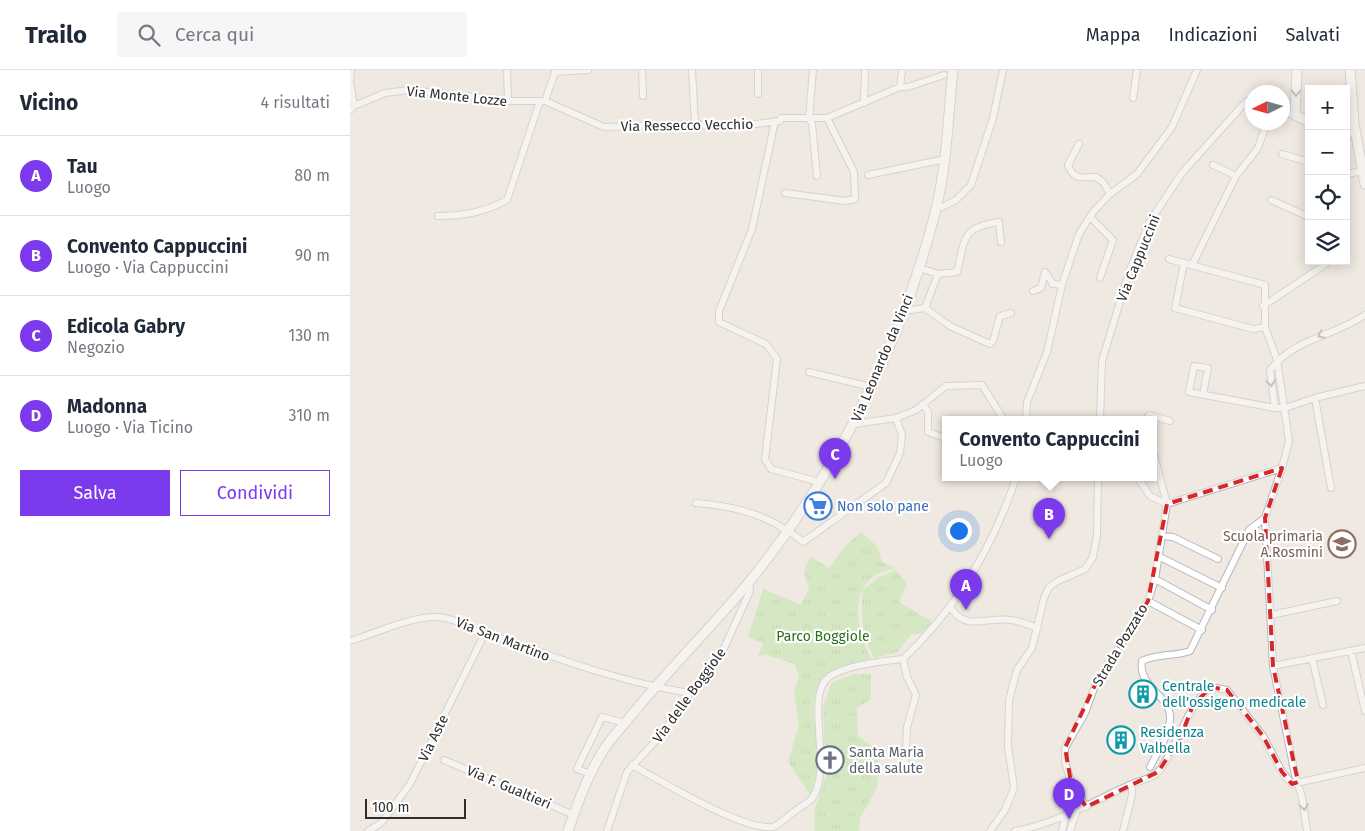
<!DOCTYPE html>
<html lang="it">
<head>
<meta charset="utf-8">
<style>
  body { margin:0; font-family:"Fira Sans",sans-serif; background:#f6f6f7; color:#1f2937 }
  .controls { position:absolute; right:15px; top:15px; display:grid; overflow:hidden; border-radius:0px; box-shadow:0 2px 12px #0003 }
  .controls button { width:45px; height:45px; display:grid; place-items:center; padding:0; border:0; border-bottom:1px solid #e0e1e3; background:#fff; color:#1f2937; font:25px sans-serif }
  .compass { position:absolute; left:895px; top:15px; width:45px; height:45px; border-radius:50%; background:#fff; box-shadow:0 2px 12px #0003; rotate:265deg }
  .scale { position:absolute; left:15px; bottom:12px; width:101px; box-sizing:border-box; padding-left:5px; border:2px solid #2e2e2e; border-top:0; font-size:14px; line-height:18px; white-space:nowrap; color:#2e2e2e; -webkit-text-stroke:4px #fff; paint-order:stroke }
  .you { position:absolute; left:608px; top:460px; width:18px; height:18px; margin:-12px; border:4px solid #fff; border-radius:50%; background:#1a73e8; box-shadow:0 0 0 8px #1a73e833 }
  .badge { display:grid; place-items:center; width:32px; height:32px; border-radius:50%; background:#7c3aed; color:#fff; font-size:16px; font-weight:700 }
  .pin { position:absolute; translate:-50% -41px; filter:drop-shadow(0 1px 2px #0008) }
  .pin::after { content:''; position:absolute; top:26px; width:18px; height:15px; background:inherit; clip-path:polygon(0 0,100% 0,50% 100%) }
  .popup { position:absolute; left:592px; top:346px; width:215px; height:65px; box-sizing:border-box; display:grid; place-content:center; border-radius:0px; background:#fff; filter:drop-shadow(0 1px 4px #0005); font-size:16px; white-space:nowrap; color:#747a83 }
  .popup b { font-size:19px; color:#1f2937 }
  .popup::after { content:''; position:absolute; left:50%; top:100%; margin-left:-10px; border:10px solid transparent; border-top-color:#fff }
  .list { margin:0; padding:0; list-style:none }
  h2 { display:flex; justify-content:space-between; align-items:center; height:65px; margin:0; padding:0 20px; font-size:21px }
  h2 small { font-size:16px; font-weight:400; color:#747a83 }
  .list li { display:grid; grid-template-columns:32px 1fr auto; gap:15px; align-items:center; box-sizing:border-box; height:80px; padding:0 20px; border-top:1px solid #e0e1e3 }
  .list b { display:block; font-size:19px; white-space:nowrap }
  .list p { margin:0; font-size:16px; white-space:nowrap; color:#747a83 }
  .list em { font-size:16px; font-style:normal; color:#747a83 }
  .actions { display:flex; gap:10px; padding:15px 20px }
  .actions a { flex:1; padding:11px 0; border:1px solid #7c3aed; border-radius:0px; text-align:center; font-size:18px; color:#7c3aed }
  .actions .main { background:#7c3aed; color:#fff }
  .icon { flex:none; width:28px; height:28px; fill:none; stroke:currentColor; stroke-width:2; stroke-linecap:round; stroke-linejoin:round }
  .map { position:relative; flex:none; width:1015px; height:761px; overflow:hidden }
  header { display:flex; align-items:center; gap:30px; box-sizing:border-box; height:70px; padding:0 25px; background:#fff; border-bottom:1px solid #e0e1e3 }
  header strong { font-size:24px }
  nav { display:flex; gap:28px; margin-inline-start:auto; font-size:18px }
  .search { width:350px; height:45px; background:#f6f6f7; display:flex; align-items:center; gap:12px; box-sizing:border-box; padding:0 18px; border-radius:0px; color:#747a83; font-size:19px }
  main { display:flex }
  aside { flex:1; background:#fff }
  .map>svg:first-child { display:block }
  .park { fill:url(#park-tufts) }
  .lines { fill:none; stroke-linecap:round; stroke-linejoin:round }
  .street-casing { stroke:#b4b7c1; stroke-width:8 }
  .secondary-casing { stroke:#b4b7c1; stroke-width:11 }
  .street { stroke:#fff; stroke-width:6 }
  .secondary { stroke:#fff; stroke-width:9 }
  .oneway { stroke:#969696 }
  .marked { fill:none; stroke:#d62828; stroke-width:4; stroke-dasharray:10 6; stroke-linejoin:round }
  .labels { text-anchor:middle; stroke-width:4.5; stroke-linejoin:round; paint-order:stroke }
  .street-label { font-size:14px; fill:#2e2e2e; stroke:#fff }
  .shop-label { font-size:14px; fill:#366cbe; stroke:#fff; text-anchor:start }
  .education-label { font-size:14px; fill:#785e54; stroke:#fff; text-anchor:end }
  .park-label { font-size:14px; fill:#2c6e1b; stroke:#fff }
  .culture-label { font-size:14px; fill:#0d838f; stroke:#fff; text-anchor:start }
  .worship-label { font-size:14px; fill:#5b616d; stroke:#fff; text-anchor:start }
</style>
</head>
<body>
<header>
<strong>Trailo</strong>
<div class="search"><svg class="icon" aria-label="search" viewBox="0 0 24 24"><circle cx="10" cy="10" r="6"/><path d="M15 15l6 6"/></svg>Cerca qui</div>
<nav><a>Mappa</a><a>Indicazioni</a><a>Salvati</a></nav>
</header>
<main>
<aside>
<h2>Vicino<small>4 risultati</small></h2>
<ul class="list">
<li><span class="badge">A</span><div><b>Tau</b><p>Luogo</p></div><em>80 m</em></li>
<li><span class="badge">B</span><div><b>Convento Cappuccini</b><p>Luogo · Via Cappuccini</p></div><em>90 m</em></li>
<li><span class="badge">C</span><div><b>Edicola Gabry</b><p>Negozio</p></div><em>130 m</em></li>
<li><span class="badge">D</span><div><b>Madonna</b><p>Luogo · Via Ticino</p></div><em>310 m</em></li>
</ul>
<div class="actions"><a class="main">Salva</a><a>Condividi</a></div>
</aside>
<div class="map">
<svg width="1015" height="761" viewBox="0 0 1015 761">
  <defs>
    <pattern id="park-tufts" width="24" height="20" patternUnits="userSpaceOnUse" patternTransform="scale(1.25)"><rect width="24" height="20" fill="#b6e59e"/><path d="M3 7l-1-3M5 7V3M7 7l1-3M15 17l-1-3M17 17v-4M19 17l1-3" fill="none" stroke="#9dc588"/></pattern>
  </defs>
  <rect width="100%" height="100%" fill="#efe9e1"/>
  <path class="park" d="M511,462L527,476L532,492L546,498C540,500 533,501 527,504C498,521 508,564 521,588C511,592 481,600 475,607C453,629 470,666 468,692C467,704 464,714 460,725L438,691L449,656L444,622L449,607L445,594L417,585L408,586L413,573L398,567L413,519L451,535L459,518L454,502L460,486L479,498L495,476Z
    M546,500L557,514L549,532L583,552L570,564H561L548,582L524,588C512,565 510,545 513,520L529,507Z
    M505,604H521V629L507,638L508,666L530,682L527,718L510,748L509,761H465L464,741L476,705L473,636L482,612Z"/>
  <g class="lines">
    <g class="street-casing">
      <path id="street" d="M1,0L0,12L4,36
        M157,0L158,31
        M292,0L293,26
        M342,0L345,54
        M408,0V24
        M463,0L459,48L462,54L467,106
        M550,17L552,0
        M783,28L787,0
        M195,31L254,57L345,54L380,57L430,51L431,48H477L550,17H558L594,5
        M514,33L515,0
        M0,40L4,36L35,23L59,20L164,31H190
        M932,42L945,45
        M425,51L402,159L369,241V252L416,274L427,289L415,389L421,399L469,412
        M996,70L999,64
        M729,74L718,95C724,111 732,107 746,107L753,112L760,124
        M932,84L959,92
        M863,95L886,106L908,78L917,52
        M996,104L1013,101
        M518,105L595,89
        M435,123L495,131L505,129L504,102L477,48
        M921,130L959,147
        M592,137L606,130L621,115L643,48L653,0
        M88,146C114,146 134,142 157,130L190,31H195L205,2L238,0
        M740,147L763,170L750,208
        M834,193L825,238L903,259L915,257
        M842,195L886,106
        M570,198L588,204L575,238
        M588,204L607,202C615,170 611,157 649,152L651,172
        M683,221L691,218L695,202L703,214L712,215
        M913,236L976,194V191
        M553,241L575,238L600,256L640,274L643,271L650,246L661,243
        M459,302L521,317
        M853,325L858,298L844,296L839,322L925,338H935L965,328L1015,316
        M965,328L981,418
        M573,334L578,342V362L595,368
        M925,338L920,300C944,268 985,266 1015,245
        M676,350L677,332L697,282L712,215L729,164L743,142L760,124L787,104L822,57L847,0
        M750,350L752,291L779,202L799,153L832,103L892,36L897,31H902
        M795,350L799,345L820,351
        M504,354L546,348L566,340L596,316L632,315L654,350
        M932,398L915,448L923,596L945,705L952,727L957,761
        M788,408L800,426L817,434L932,398L939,371L927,290L915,257V215L819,189
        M346,433C376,435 413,443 437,461
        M443,464L453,472L536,413L550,383L552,365L546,348
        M812,466L823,467L868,489
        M808,486L872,518
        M805,509L862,540
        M798,531L852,560
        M600,536C615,563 637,546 661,550C670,551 679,555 688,558
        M921,545L987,531
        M0,571C27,563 56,548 84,547C104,546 117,558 134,565C140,567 147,567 153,569C214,591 275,613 340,623
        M1001,581L1015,641
        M962,588L973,635
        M923,596L1015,578
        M94,690L224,745
        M282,695C311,711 393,761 423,757C430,754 438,746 445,741C450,737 459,733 463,727C483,696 454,625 479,607C495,595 534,591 553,589
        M800,697C807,683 819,665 820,649C822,626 787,617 792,591C808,583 824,587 840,581L899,460L915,448
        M555,699L557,657L566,625L557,607L553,589C606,539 643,477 666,408
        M241,704L227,699L252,647L275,653
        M736,737L721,712L715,692V678L735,643L746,613L798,531L805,509L817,434L803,381
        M18,761L31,753L60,714L134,565
        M257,761L277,702L311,665L340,623L371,585L400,521L399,511
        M640,761L655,740L664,718L658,676L659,630L667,600L682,578L694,528L699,517L708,511L735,499L743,487L747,465L748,408
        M665,761C707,754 743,731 782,714C791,710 802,709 809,701C830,674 835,637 861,617L877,620L913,666L932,702L942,714L1015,698
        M712,761L716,744
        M720,761L727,740
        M773,761L782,725V714"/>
    </g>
    <g class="secondary-casing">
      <path id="secondary" d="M947,0L945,45L959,52
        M1000,0L1004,54L1015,114
        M218,761C227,735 238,704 253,681C260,669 271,658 280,647C318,600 361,558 399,512C484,408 554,269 586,139C597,94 598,46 603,0"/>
    </g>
    <use href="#street" class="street"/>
    <use href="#secondary" class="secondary"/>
  </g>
  <defs><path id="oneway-chevron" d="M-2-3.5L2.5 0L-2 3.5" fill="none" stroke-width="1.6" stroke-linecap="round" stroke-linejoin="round" transform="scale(1.25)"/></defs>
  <g class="oneway">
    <use href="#oneway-chevron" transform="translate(946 23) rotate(92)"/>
    <use href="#oneway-chevron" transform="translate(971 265) rotate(156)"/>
    <use href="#oneway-chevron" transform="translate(921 313) rotate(82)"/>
    <use href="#oneway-chevron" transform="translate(954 737) rotate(80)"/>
  </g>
  <path d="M0 0H1015V761H0ZM932,398L915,448L923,596L948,712L942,714L932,702L913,666L877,620L861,617L843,635L830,669L808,702L736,737L721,712L715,678L746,613L798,531L817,434Z" fill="#efe9e1" fill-opacity=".55" fill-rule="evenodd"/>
  <path class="marked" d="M932,398L915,448L923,596L948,712L942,714L932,702L913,666L877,620L861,617L843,635L830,669L808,702L736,737L721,712L715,678L746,613L798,531L817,434Z"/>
  <defs>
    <g id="supermarket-ring" transform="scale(1.4375)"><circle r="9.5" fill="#fff" stroke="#3f7fe0" stroke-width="1.5"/><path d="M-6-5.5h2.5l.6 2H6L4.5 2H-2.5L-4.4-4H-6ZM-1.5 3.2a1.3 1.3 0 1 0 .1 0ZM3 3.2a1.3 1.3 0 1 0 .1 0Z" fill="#3f7fe0"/></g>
    <g id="school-ring" transform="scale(1.4375)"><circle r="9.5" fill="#fff" stroke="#8d6e63" stroke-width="1.5"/><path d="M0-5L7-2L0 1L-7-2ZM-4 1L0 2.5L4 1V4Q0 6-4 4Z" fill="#8d6e63"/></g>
    <g id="building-ring" transform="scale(1.4375)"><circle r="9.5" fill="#fff" stroke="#0f9aa8" stroke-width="1.5"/><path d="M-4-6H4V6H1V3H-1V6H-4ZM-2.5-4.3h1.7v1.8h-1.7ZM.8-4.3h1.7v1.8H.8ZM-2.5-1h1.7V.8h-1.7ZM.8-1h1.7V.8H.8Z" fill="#0f9aa8"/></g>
    <g id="church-ring" transform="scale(1.4375)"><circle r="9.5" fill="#fff" stroke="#6b7280" stroke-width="1.5"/><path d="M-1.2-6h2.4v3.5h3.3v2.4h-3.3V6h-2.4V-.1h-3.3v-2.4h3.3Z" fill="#6b7280"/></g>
  </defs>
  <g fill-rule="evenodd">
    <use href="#supermarket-ring" x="468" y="436"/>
    <use href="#school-ring" x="992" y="474"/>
    <use href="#building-ring" x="793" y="624"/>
    <use href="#building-ring" x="771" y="670"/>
    <use href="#church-ring" x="480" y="690"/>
  </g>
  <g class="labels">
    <g class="street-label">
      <text transform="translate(107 26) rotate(6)" y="5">Via Monte Lozze</text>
      <text transform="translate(337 55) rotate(-1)" y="5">Via Ressecco Vecchio</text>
      <text transform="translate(788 188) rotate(-68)" y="5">Via Cappuccini</text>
      <text transform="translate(532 288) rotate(-67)" y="5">Via Leonardo da Vinci</text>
      <text transform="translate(153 569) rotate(21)" y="5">Via San Martino</text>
      <text transform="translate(770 575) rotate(-59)" y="5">Strada Pozzato</text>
      <text transform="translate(339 625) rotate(-54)" y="5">Via delle Boggiole</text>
      <text transform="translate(83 668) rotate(-64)" y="5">Via Aste</text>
      <text transform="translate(159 717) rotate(23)" y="5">Via F. Gualtieri</text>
    </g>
    <g class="shop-label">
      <text x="487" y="441">Non solo pane</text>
    </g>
    <g class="education-label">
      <text x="973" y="471">Scuola primaria<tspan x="973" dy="16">A.Rosmini</tspan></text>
    </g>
    <g class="park-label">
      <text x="473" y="571">Parco Boggiole</text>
    </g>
    <g class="culture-label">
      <text x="812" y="621">Centrale<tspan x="812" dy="16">dell'ossigeno medicale</tspan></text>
      <text x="790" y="667">Residenza<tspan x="790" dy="16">Valbella</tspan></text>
    </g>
    <g class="worship-label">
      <text x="499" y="687">Santa Maria<tspan x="499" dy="16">della salute</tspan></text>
    </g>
  </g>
</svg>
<div class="controls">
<button>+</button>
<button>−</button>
<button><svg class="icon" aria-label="locate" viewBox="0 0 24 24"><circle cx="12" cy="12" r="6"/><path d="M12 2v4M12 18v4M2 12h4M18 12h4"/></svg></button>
<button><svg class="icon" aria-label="layers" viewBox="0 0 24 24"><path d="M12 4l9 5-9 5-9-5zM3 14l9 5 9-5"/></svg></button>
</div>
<svg class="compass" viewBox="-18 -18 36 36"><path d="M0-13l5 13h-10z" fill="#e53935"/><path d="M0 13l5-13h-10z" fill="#747a83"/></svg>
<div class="scale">100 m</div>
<div class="you"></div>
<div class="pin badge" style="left:616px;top:540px">A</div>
<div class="pin badge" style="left:699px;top:469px">B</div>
<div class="popup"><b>Convento Cappuccini</b>Luogo</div>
<div class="pin badge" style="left:485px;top:409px">C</div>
<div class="pin badge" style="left:719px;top:749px">D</div>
</div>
</main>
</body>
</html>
